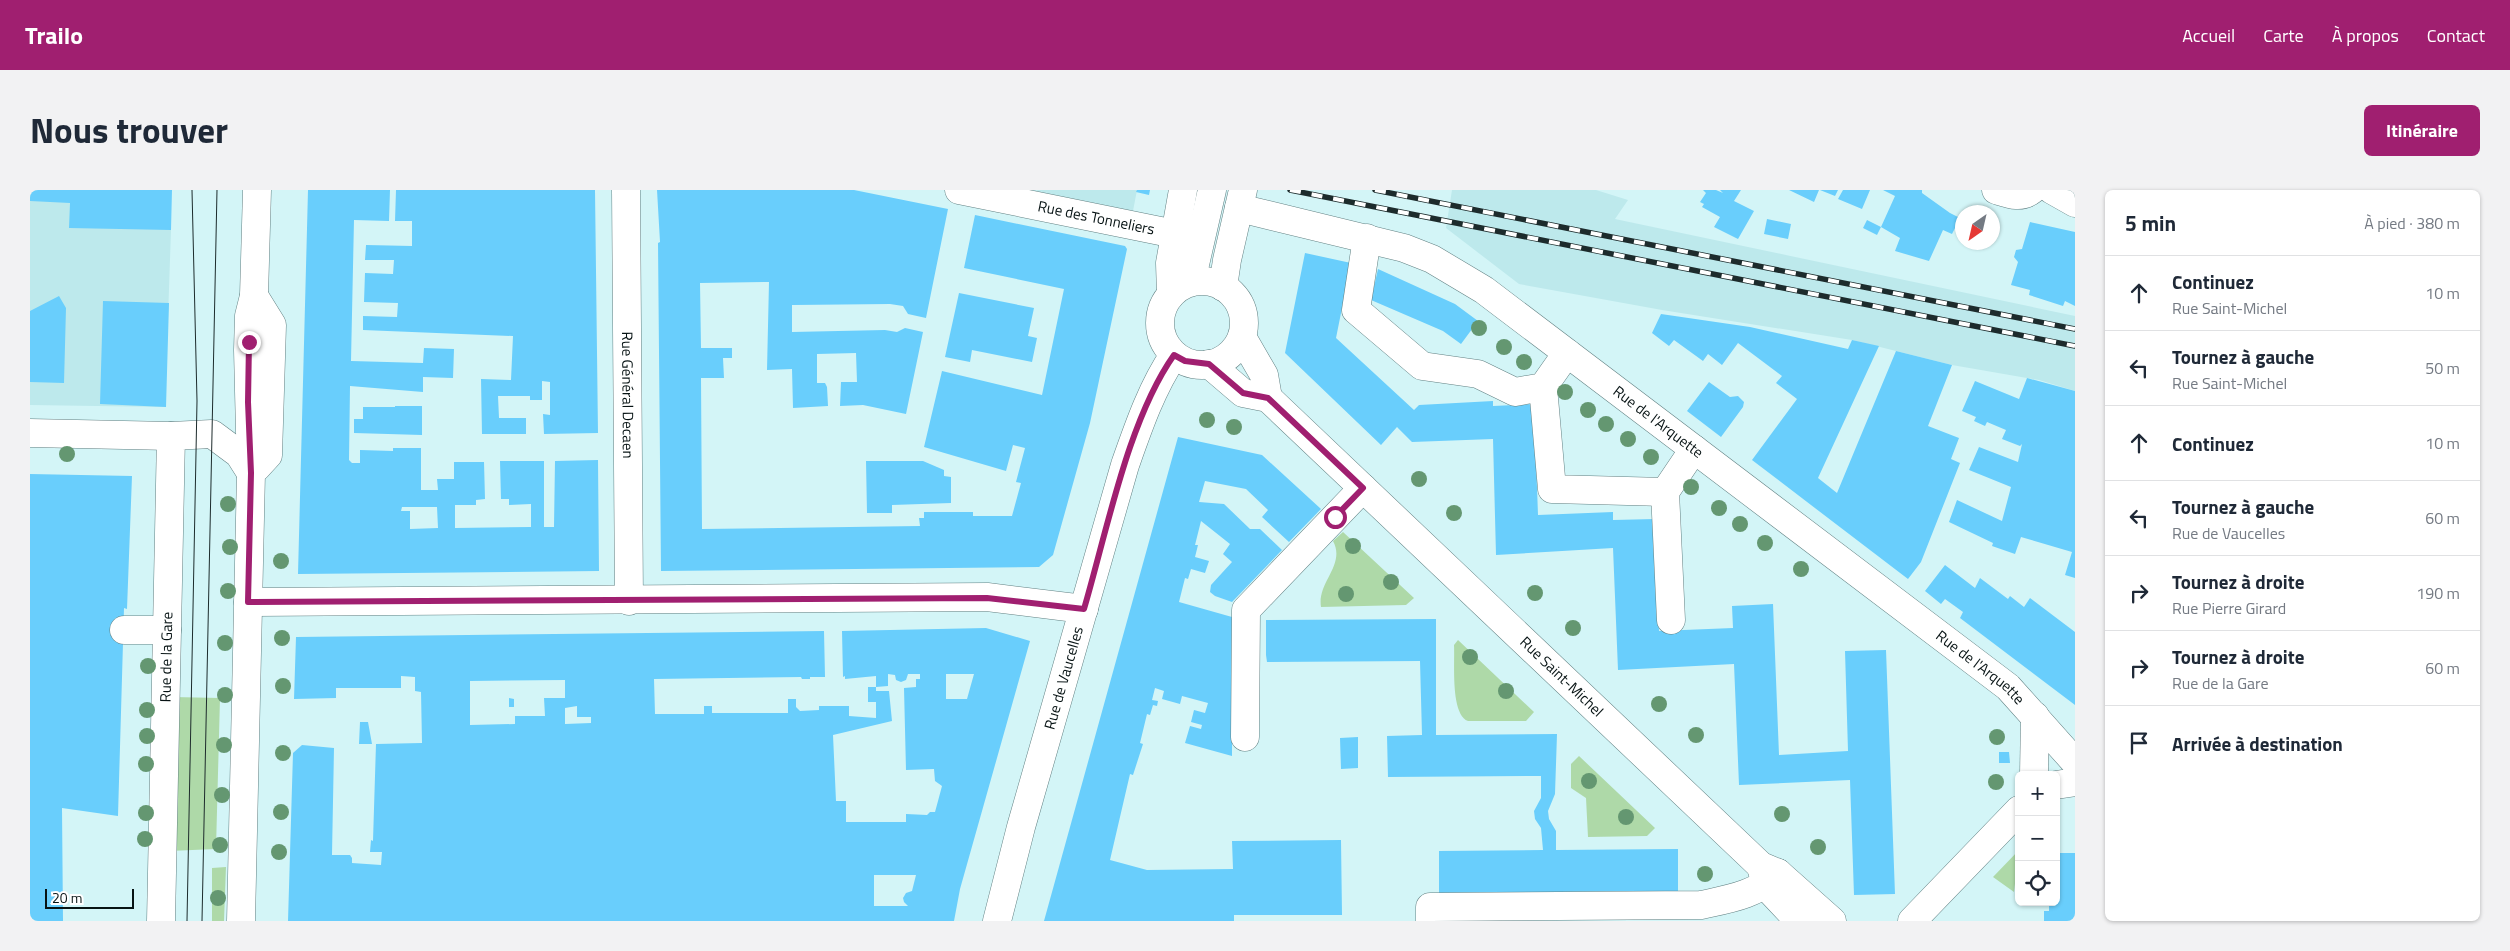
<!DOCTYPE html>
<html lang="fr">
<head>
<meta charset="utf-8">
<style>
  body { margin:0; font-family:"Titillium Web",sans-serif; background:#f2f2f3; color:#1f2937 }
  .controls { position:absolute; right:15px; bottom:15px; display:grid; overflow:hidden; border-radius:8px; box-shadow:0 1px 4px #0004 }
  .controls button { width:45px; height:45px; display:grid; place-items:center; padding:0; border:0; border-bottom:1px solid #e0e1e3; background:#fff; color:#1f2937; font:25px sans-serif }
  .compass { position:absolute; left:1925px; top:15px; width:45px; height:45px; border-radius:50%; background:#fff; box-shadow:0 1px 4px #0004; rotate:214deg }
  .scale { position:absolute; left:15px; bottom:12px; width:89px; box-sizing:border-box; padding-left:5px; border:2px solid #071314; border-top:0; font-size:14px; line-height:18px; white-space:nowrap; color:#071314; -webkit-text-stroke:4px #fff; paint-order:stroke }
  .stop { position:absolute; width:15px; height:15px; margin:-11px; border:4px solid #a01f70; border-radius:50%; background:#fff }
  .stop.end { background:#a01f70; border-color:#fff; box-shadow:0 1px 5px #0008 }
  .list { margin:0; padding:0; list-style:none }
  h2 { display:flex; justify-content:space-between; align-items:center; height:65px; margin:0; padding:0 20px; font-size:21px }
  h2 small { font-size:16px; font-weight:400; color:#747a83 }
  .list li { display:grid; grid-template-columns:32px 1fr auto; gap:15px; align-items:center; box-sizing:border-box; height:75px; padding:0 20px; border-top:1px solid #e0e1e3 }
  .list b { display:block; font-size:19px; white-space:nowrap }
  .list p { margin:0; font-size:16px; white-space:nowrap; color:#747a83 }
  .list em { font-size:16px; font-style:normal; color:#747a83 }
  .icon { flex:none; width:28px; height:28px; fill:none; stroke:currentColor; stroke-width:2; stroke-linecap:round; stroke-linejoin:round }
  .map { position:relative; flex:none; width:2045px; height:731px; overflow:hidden; border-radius:8px }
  header { display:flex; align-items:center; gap:30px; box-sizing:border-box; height:70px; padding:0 25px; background:#a01f70; color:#fff }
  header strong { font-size:24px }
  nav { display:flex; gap:28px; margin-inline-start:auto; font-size:18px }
  .intro { display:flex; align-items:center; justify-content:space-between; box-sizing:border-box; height:120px; padding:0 30px }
  h1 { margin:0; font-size:35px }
  .button { padding:12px 22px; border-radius:8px; background:#a01f70; color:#fff; font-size:18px; font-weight:700 }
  main { display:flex; gap:30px; padding:0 30px }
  aside { flex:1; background:#fff; border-radius:8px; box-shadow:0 1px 4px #0004 }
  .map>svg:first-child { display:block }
  .built { fill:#bde9ec }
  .green { fill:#aed9a8 }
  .building { fill:#69cefc; fill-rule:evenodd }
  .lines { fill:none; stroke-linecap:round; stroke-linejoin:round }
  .minor-casing { stroke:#628183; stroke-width:29 }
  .major-casing { stroke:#628183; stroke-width:29 }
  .minor { stroke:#fff; stroke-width:28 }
  .major { stroke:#fff; stroke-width:28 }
  .tram { stroke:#1d2b2c; stroke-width:1 }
  .rail-casing { stroke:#1d2b2c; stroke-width:5.5 }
  .rail { stroke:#fff; stroke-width:4; stroke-dasharray:11; stroke-linecap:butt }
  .tree { fill:#649771 }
  .route { stroke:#a01f70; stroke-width:6 }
  .labels { text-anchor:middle; stroke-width:4; stroke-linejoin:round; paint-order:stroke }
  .street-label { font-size:15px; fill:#071314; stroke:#fff }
</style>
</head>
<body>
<header>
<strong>Trailo</strong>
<nav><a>Accueil</a><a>Carte</a><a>À propos</a><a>Contact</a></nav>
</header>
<div class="intro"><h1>Nous trouver</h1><a class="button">Itinéraire</a></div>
<main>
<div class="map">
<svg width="2045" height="731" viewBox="0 0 2045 731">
  <rect width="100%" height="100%" fill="#d3f5f7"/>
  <path class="built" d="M0,0L141,40L135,217L0,215Z
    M1000,0H1107L1103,21Z
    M1422,0H1566L1598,10L1585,29L2045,126V201L2009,190L1922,175L1822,150L1632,120L1489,94L1416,38Z"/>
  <path class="green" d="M1313,342L1384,408L1376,415L1291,417C1287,392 1316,375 1303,351Z
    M1428,450L1504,522L1496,531H1438C1420,524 1425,472 1424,455Z
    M143,507L190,508L186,659L139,661Z
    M1549,566L1625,638L1617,646L1558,647L1556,608L1541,598V574Z
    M1989,660L1984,702L1963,687Z
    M196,677L194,731H182V678Z"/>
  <path class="building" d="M0,0H142L141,40L39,38L40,13L0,11Z
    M278,0H360L359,31L324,30L321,171L393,173L394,158L424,159L423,188L393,187V202L320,196L319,270L322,273H330V260L363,261V258H391V300H408L407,289H424V272H454L455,309L446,310V315H425V338L501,337V314L479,315V309H471L470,271H514V337H524L525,271L568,270L569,381L268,384ZM372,317H407L408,338L380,339V321H371Z
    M366,0H565L568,243L514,244L513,224L520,225V192L512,191V210H500V206H468L469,228H496V244H452L451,189L481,190L483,146L333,140V126L367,127L368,113L334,112L335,83L363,84L364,70H335L336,55L382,56V31H365Z
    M627,0H824L918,19L896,128L878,124L873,116L860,114L762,115V142L855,140L867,142L875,138L893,142L876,224L833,215L810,216L811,192H827L826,163L787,164V193H795L797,197L798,216L763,218L762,179L737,180L739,92L670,93L671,158H702V168H693L694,188H671L672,339L890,336L889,328H894V322H943V326H982L991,293L986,292L995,258L983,255L976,281L894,257L912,181L1012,205L1034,99L934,78L945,25L1095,56L1097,59L1060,233L1023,365L1009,377L631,381L628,53L630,52Z
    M1107,0H1120L1119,5L1106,2Z
    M1673,0H1686L1693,3L1690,0H1711L1704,11L1724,21L1708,49L1684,37L1690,27L1672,17L1674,14L1670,12L1676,3Z
    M1759,0H1789L1784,12Z
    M1790,0H1808L1805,6Z
    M1813,0H1840L1832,19L1808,9Z
    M1853,0H1892V3L1920,23L1930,28L1922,44L1913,40L1899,71L1865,61L1870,48L1851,37L1865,6Z
    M1737,29L1761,34L1758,49L1734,44Z
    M1837,30L1851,37L1847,45L1833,38Z
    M2000,32L2045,42V116L2035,111L2033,116L1999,105L2000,100L1981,95L1988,72L1984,67L1986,60L1992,59Z
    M1275,63L1321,73L1306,148L1384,220L1389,215L1463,211V216L1504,214L1508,325L1583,322V330L1625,329L1629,441L1703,438L1702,416L1743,414L1749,565L1818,561L1815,461L1856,460L1865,704L1824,705L1820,590L1709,595L1704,474L1588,480L1583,358L1466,365L1463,249L1382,252L1367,237L1351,255L1255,163Z
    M1348,79L1425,114L1448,131L1431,154L1413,141L1341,110Z
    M929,103L1004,118L998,146L1007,148L1002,172L942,160L940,172L915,167Z
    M29,106L36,118L34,193L0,192V121Z
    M73,111L139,113L136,217L70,214Z
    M1631,124L1720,137L1818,159L1822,150L1849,156L1788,288L1807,303L1866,161L1922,175L1898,236L1929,248L1921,269L1930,273L1891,372L1878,389L1722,270L1767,209L1746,193L1752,186L1708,153L1692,175L1678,164L1673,171L1644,150L1639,156L1622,143Z
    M1997,188L2045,201V388L2035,385L2042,362L1991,347L1985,364L1962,356L1963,353L1919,332L1927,310L1972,331L1981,297L1939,280L1949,257L1988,272L1992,254L1990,256L1972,249L1976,240L1957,232L1955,236L1944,231L1946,227L1932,221L1945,191L1989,209Z
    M1679,192L1700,207L1708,206L1714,212L1713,217L1691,247L1657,221Z
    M365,216H392V245L324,243V229H333V217H365Z
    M1148,247L1232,265L1291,319L1259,352L1232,327L1238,320L1216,299L1175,291L1169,312L1194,314L1220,339H1230L1252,360L1202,412L1185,406L1180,402L1181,395L1202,372L1193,364L1200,354L1171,331L1165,355H1168L1165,367L1179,371L1175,383L1161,379L1158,389L1155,388L1149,412L1202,427V566L1155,553L1160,536L1171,539L1172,535L1161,532L1164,520L1175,523L1178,513L1152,506L1150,514L1132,509L1134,501L1125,498L1122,510L1128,511L1127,516L1123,515L1120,525L1117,524L1110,553L1113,554L1103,585L1100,584L1080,670L1117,680L1203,679L1202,651L1311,650L1312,725H1204V731H1014Z
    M836,271H893L914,280V286L921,287V313L862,315V323H837Z
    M0,284L102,286L97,419L94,418L88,626L32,618L33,731H0Z
    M1915,375L1945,398L1950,388L1978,409L1980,406L1994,417L2000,408L2045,442V515L1930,428L1933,422L1915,409L1911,414L1895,401Z
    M1406,429V545L1527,544L1525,604L1518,621L1519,629L1526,641V660L1648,659V701L1409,703V661L1513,660L1511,638L1505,629L1504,621L1511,608V586L1358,587L1357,546L1392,545L1390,471L1237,472L1236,465V430Z
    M956,438L1000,451L930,699L924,731H258L263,563L272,555L304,558L302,665H320L322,668V673L351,675L352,662H340L341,650L343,651L346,554L392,553L391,502L385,501V487L371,486V498H306V508L264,509L266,447L794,441L795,487H780V489H772L771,487L624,489L625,524H674V516H682V523H758V509H766V517L770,521L789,520V516H819V526L846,528V512H838V497H846V486L815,489V486L813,487L812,441ZM858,484L865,485L866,490L871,492L876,490L878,484H890V489H886V497L874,498L876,580L904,579L905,591L912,596L908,611L905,622H900L897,625L876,624V632H816V611H806L803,545L862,531L859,501H846V497L858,496ZM916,484H944L937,509H916ZM535,490V508H514L515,526H485V534L440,535V491ZM547,516V527H561V533L535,534V518ZM844,685H886L882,701L876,703L873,708L874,712L878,716H844Z
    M479,508L484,509V517H479Z
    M330,532H338L342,554H329Z
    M1328,547V578L1311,579L1310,548Z
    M1969,562H1979L1980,573H1969Z
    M2026,663H2045V731H2014V721H2019V712H2026Z"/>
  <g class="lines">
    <g class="minor-casing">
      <g id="minor">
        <path id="s1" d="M596,0L599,411"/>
        <path id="s2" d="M929,0L1145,44"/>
        <path d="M1966,0C1979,4 1991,9 2002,0"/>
        <path d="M2022,0L2045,13"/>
        <path id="s3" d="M1209,18L1374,58L1402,69L1454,100L1978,497L2045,572"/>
        <path d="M1337,48L1326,120L1392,176L1448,184L1485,202L1513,197L1537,163"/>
        <path d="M1141,104L1140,73L1153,0"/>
        <path d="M1513,197L1522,299L1635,302"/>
        <path d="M0,243L141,246"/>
        <path d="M218,412L957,407L1054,419"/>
        <path d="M1641,430L1635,302L1664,259"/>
        <path d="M94,440H137"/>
        <path d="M1215,547L1216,420L1333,298"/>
        <path d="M2004,585L2005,526"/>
        <path d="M2026,595L2045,592"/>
        <path d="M1400,731V717L1671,715C1699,709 1727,705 1748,683"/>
        <path d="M1882,731L1989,620"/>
      </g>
    </g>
    <g class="major-casing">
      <g id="major">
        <circle cx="1172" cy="133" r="42"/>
        <path d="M1161,92L1182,0"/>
        <path d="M1193,97L1197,70L1213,0"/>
        <path d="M224,106L242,135L238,265L227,277"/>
        <path d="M1212,147L1234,185L1238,208"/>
        <path id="s4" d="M1179,174L1213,203L1238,208L1731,676L1748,683L1802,731"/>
        <path d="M1731,676L1736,696L1769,731"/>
        <path id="s5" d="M131,731L141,246L182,244L209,264L221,283"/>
        <path d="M211,731L221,283L218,160L219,126L224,106L227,0"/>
        <path id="s6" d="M967,731L991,637L1095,275C1108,238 1122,197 1144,165"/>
      </g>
    </g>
    <use href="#minor" class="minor"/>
    <use href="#major" class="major"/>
    <path class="tram" d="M157,731L167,211L162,0
      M172,731L187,0"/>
    <g class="rail-casing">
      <path id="rail" d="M1260,0L2045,156
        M1345,0L2045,139"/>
    </g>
    <use href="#rail" class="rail"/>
  </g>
  <g class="tree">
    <circle cx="1449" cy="138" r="8"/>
    <circle cx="1474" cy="157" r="8"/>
    <circle cx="1494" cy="172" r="8"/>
    <circle cx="1535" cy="202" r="8"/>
    <circle cx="1558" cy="220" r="8"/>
    <circle cx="1177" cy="230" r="8"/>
    <circle cx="1576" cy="234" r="8"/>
    <circle cx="1204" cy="237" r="8"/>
    <circle cx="1598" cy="249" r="8"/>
    <circle cx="37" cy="264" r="8"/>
    <circle cx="1621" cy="267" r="8"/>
    <circle cx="1389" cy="289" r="8"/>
    <circle cx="1661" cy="297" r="8"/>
    <circle cx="198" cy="314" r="8"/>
    <circle cx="1689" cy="318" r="8"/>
    <circle cx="1424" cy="323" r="8"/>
    <circle cx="1710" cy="334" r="8"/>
    <circle cx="1735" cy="353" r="8"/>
    <circle cx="1323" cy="356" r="8"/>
    <circle cx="200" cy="357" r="8"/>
    <circle cx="251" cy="371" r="8"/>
    <circle cx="1771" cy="379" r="8"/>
    <circle cx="1361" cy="392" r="8"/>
    <circle cx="198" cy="401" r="8"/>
    <circle cx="1505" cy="403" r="8"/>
    <circle cx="1316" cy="404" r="8"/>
    <circle cx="1543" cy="438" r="8"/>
    <circle cx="252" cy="448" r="8"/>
    <circle cx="195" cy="453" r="8"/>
    <circle cx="1440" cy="467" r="8"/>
    <circle cx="118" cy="476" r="8"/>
    <circle cx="253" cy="496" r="8"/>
    <circle cx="1476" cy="501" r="8"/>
    <circle cx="195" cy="505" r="8"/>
    <circle cx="1629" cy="514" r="8"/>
    <circle cx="117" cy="520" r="8"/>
    <circle cx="1666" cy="545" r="8"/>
    <circle cx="117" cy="546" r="8"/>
    <circle cx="1967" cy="547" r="8"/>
    <circle cx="194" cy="555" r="8"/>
    <circle cx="253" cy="563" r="8"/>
    <circle cx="116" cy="574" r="8"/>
    <circle cx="1559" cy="591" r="8"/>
    <circle cx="1966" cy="592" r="8"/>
    <circle cx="192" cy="605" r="8"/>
    <circle cx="251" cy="622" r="8"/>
    <circle cx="116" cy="623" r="8"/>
    <circle cx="1752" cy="624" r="8"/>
    <circle cx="1596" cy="627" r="8"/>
    <circle cx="115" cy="649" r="8"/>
    <circle cx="190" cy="655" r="8"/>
    <circle cx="1788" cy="657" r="8"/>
    <circle cx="249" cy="662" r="8"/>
    <circle cx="1675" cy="684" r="8"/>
    <circle cx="188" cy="708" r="8"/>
  </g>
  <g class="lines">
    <path class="route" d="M219,152L218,212L221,283L218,412L957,408L1054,419C1077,341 1098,230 1144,165L1155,171L1179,174L1213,203L1238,208L1333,298L1305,327"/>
  </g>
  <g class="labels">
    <g class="street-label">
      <text dy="5" stroke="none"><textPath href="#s2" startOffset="140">Rue des Tonneliers</textPath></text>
      <text dy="5" stroke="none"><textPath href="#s1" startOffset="205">Rue Général Decaen</textPath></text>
      <text dy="5" stroke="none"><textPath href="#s3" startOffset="479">Rue de l'Arquette</textPath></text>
      <text dy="5" stroke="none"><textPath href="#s5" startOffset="264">Rue de la Gare</textPath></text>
      <text dy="5" stroke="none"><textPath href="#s3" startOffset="884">Rue de l'Arquette</textPath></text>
      <text dy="5" stroke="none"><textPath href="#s4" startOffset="475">Rue Saint-Michel</textPath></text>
      <text dy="5" stroke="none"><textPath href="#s6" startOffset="252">Rue de Vaucelles</textPath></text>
    </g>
  </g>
</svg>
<div class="controls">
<button>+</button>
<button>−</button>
<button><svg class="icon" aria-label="locate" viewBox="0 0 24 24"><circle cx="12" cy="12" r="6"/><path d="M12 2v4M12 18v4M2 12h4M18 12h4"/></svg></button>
</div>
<svg class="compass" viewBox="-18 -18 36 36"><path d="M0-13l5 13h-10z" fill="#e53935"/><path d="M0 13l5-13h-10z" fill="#747a83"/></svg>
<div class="scale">20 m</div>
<div class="stop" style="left:1305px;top:327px"></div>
<div class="stop end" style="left:219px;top:152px"></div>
</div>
<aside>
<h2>5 min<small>À pied · 380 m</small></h2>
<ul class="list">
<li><svg class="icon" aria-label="ahead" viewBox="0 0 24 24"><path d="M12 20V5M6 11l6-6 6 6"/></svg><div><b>Continuez</b><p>Rue Saint-Michel</p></div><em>10 m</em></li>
<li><svg class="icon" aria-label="left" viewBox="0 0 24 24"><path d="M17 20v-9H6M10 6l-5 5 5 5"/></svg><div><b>Tournez à gauche</b><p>Rue Saint-Michel</p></div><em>50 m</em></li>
<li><svg class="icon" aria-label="ahead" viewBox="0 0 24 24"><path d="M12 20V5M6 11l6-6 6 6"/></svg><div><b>Continuez</b></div><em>10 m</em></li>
<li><svg class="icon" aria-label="left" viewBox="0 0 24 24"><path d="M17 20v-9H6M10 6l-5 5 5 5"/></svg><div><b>Tournez à gauche</b><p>Rue de Vaucelles</p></div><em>60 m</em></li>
<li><svg class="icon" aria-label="right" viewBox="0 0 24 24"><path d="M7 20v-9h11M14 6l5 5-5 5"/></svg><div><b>Tournez à droite</b><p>Rue Pierre Girard</p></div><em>190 m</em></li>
<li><svg class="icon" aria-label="right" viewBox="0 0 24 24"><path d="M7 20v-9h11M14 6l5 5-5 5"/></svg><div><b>Tournez à droite</b><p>Rue de la Gare</p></div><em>60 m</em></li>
<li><svg class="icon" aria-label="arrive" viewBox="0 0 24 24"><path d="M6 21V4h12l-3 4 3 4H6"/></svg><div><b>Arrivée à destination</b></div></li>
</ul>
</aside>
</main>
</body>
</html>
